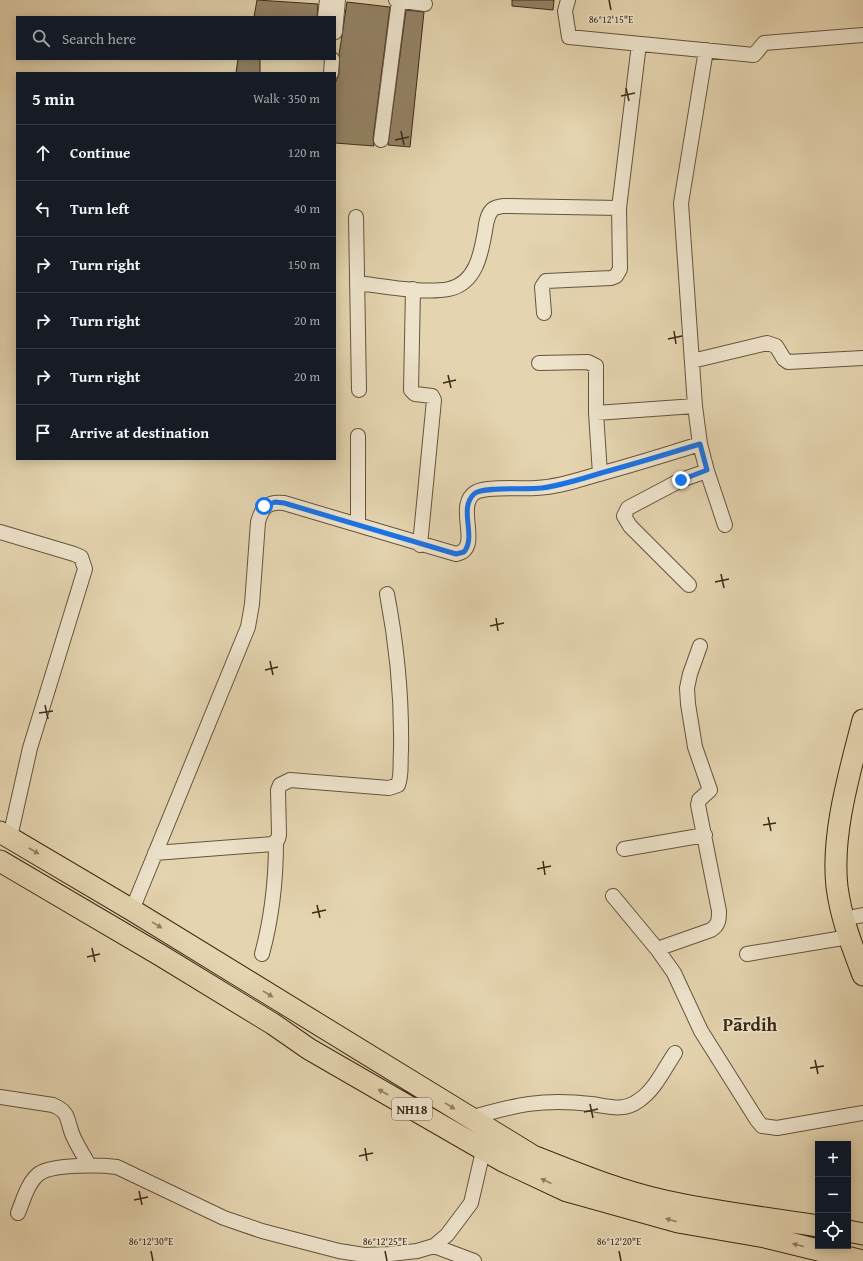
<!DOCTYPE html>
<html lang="en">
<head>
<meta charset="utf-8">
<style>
  body { margin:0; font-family:"Gentium Book Plus",serif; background:#242831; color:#f1f3f6 }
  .controls { position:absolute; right:12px; bottom:12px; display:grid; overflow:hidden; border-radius:0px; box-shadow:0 2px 10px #0003 }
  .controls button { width:36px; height:36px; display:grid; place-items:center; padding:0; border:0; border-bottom:1px solid #363941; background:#171b24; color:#f1f3f6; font:20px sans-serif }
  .stop { position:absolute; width:12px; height:12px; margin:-9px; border:3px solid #1a73e8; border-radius:50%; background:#fff }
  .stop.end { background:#1a73e8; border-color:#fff; box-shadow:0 1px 4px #0008 }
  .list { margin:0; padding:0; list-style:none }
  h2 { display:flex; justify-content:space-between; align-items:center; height:52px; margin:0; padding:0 16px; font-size:17px }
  h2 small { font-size:13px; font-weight:400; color:#9ea1a6 }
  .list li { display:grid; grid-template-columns:26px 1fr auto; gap:12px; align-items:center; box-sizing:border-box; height:56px; padding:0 16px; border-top:1px solid #363941 }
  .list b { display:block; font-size:15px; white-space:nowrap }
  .list em { font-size:13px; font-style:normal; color:#9ea1a6 }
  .icon { flex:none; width:22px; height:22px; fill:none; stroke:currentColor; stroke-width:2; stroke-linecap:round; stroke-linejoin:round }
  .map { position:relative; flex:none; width:863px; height:1261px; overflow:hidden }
  .search { position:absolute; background:#171b24; box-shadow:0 2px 10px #0003; left:16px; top:16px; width:320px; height:44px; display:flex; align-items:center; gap:10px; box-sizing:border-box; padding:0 14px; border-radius:0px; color:#9ea1a6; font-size:15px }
  .panel { position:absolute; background:#171b24; box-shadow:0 2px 10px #0003; left:16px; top:72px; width:320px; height:388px; border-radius:0px }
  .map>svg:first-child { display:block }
  .building { fill:#938266; stroke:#3c2917 }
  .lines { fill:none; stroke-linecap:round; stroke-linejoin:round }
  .minor-casing { stroke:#66543d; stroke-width:16 }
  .highway-casing { stroke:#3c2917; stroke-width:23 }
  .minor { stroke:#ede3cb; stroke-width:14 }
  .highway { stroke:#e4d4af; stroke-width:21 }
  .oneway { fill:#907e63 }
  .route { stroke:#1a73e8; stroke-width:5 }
  .ticks { fill:none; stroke:#3c2917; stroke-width:1.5 }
  .labels { text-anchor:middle; stroke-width:3; stroke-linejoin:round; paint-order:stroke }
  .shield { fill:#ede3cb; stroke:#71614d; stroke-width:1 }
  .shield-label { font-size:13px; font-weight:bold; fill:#3c2917 }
  .district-label { font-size:18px; font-weight:bold; fill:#3c2917; stroke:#ede3cb }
  .ticks-label { font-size:10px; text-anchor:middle; fill:#3c2917; stroke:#ede3cb; stroke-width:3; stroke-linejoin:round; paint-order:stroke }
</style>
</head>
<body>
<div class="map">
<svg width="863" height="1261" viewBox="0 0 863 1261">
  <rect width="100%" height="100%" fill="#e4d4af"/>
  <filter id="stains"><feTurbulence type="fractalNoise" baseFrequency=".005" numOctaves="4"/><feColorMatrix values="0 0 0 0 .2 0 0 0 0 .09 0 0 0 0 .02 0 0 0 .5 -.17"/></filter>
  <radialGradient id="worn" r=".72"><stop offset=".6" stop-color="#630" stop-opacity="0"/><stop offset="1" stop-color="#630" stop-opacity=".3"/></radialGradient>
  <path class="building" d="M257,0L318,4L317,17H254Z
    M512,0H554L553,10L512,6Z
    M347,2L390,7L373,139L374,146L335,143V84L339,74V55Z
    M406,10L424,12L410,147L388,145Z
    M238,59H260V73H236Z"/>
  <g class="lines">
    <g class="minor-casing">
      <path id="minor" d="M396,0L425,4
        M568,0L565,11L569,37L754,55L764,43L863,35
        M325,17L327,0
        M335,32L338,0
        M706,50L681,203L695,406L700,444L707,471L725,525
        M331,73L332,59
        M381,140L399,0
        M356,217L359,390
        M357,283C383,286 424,294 449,289C476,283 481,254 485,231C486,224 487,215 492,210C494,207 499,207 503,206L619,208L639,44
        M413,289L411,390L415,394L432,396L434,400L420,545
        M544,313L542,287L546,281L611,278L616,276L620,269L619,208
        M692,361L767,343L776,346L784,359L788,362L863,358
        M539,363L588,362L596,366V413L600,474
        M596,413L695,406
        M358,525V436
        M0,532L74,554L81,557L85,569L30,748L10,837
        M689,585L630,526L624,516L628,508L681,480L707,471
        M624,849L705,835
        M155,853L273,844L278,839L279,835L278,790L280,785L290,780L389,788L398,785C402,775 400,762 401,751C402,698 397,646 387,594
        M613,896L657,949L674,973L701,1031L757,1120L762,1126L777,1128L863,1113
        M132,910L248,627L252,604L258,522C262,507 268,501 284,503L456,554C484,549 453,505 476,492C487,486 522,489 536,488C558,487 578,480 599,474C633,465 667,454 700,444
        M853,917L863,915
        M657,949L711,930C719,925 719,919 719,911L698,805L699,800L710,790L695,747L688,704L687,688L690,674L700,646
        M262,954C272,917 276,880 276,842
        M747,954L849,937
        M0,1097L53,1105C72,1113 66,1123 74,1138C78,1147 84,1156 89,1165
        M470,1118C515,1105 543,1098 591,1104C608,1106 623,1112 638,1101C655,1090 664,1069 675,1053
        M18,1213C23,1201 28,1181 40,1173C55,1164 100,1165 117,1167L224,1218L262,1231L339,1251L364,1255L390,1254L417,1251L434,1246L447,1235L471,1203L483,1151
        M434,1246L474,1261"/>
    </g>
    <g class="highway-casing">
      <path id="highway" d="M863,720C850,771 831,834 837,887C841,918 852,946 863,975
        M0,832L132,910L533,1156C576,1173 619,1191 665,1201C715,1212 767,1218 818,1226
        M0,861L160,955L273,1024L309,1049L503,1161L567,1191L678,1222L765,1237L863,1261
        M848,1231L863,1234"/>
    </g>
    <use href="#minor" class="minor"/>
    <use href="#highway" class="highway"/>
  </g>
  <defs><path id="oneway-solid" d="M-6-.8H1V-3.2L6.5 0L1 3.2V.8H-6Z"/></defs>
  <g class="oneway">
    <use href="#oneway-solid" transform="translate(34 851) rotate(30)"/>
    <use href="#oneway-solid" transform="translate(157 925) rotate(32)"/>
    <use href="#oneway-solid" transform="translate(268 994) rotate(32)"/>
    <use href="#oneway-solid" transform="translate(383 1092) rotate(-150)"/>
    <use href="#oneway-solid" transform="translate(450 1106) rotate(32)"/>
    <use href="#oneway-solid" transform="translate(546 1181) rotate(-155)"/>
    <use href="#oneway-solid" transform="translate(671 1220) rotate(-164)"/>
    <use href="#oneway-solid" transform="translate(798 1245) rotate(-166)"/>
  </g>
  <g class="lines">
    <path class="route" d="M264,506L275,502L284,503L456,554L464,552C477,536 458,509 474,494C482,486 527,490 542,488C562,485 582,479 601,473C634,464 667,454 700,444L707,470L681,480"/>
  </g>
  <path class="ticks" d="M609,0L611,10M626,88L629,101M621,96L635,93M401,131L404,145M395,140L409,137M674,331L676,344M668,339L682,336M448,375L451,388M443,383L456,380M721,574L724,588M715,582L729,579M496,618L498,631M490,626L504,623M270,661L273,675M265,670L278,667M45,705L48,719M39,713L53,711M768,817L771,831M763,825L776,823M543,861L545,875M537,869L551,866M317,905L320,918M312,913L326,910M92,948L95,962M87,957L100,954M815,1060L818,1074M810,1068L824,1066M590,1104L593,1118M584,1112L598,1109M365,1148L367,1161M359,1156L373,1153M139,1191L142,1205M134,1200L148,1197M151,1251L153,1261M385,1251L387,1261M619,1251L621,1261"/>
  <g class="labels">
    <rect class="shield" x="392" y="1098" width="40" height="22" rx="3"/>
    <g class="shield-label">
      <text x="412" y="1114">NH18</text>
    </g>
    <g class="district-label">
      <text x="750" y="1031">Pārdih</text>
    </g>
  </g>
  <g class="ticks-label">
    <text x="611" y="23">86°12'15"E</text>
    <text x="151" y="1245">86°12'30"E</text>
    <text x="385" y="1245">86°12'25"E</text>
    <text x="619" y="1245">86°12'20"E</text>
  </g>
  <rect width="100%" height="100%" filter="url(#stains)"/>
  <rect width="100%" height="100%" fill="url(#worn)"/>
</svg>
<div class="controls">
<button>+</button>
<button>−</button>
<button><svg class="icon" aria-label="locate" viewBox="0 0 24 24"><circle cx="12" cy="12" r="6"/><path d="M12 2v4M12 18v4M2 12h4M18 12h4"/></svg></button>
</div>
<div class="stop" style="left:264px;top:506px"></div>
<div class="stop end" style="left:681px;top:480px"></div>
<div class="search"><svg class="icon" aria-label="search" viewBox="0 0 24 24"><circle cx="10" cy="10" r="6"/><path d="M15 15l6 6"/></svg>Search here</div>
<section class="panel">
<h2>5 min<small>Walk · 350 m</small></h2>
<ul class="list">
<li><svg class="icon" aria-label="ahead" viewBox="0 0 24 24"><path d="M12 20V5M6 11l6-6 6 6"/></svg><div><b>Continue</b></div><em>120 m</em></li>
<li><svg class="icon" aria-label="left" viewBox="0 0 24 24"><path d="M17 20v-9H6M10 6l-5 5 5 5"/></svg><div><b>Turn left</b></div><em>40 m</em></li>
<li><svg class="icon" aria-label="right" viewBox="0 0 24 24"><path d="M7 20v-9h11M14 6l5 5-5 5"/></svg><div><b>Turn right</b></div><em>150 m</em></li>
<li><svg class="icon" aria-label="right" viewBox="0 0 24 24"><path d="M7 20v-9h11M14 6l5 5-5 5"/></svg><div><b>Turn right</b></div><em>20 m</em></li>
<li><svg class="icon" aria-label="right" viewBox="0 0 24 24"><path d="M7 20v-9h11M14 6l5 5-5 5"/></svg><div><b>Turn right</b></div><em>20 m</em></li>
<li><svg class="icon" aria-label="arrive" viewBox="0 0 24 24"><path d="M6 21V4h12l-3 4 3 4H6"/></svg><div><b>Arrive at destination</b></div></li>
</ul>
</section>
</div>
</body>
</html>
